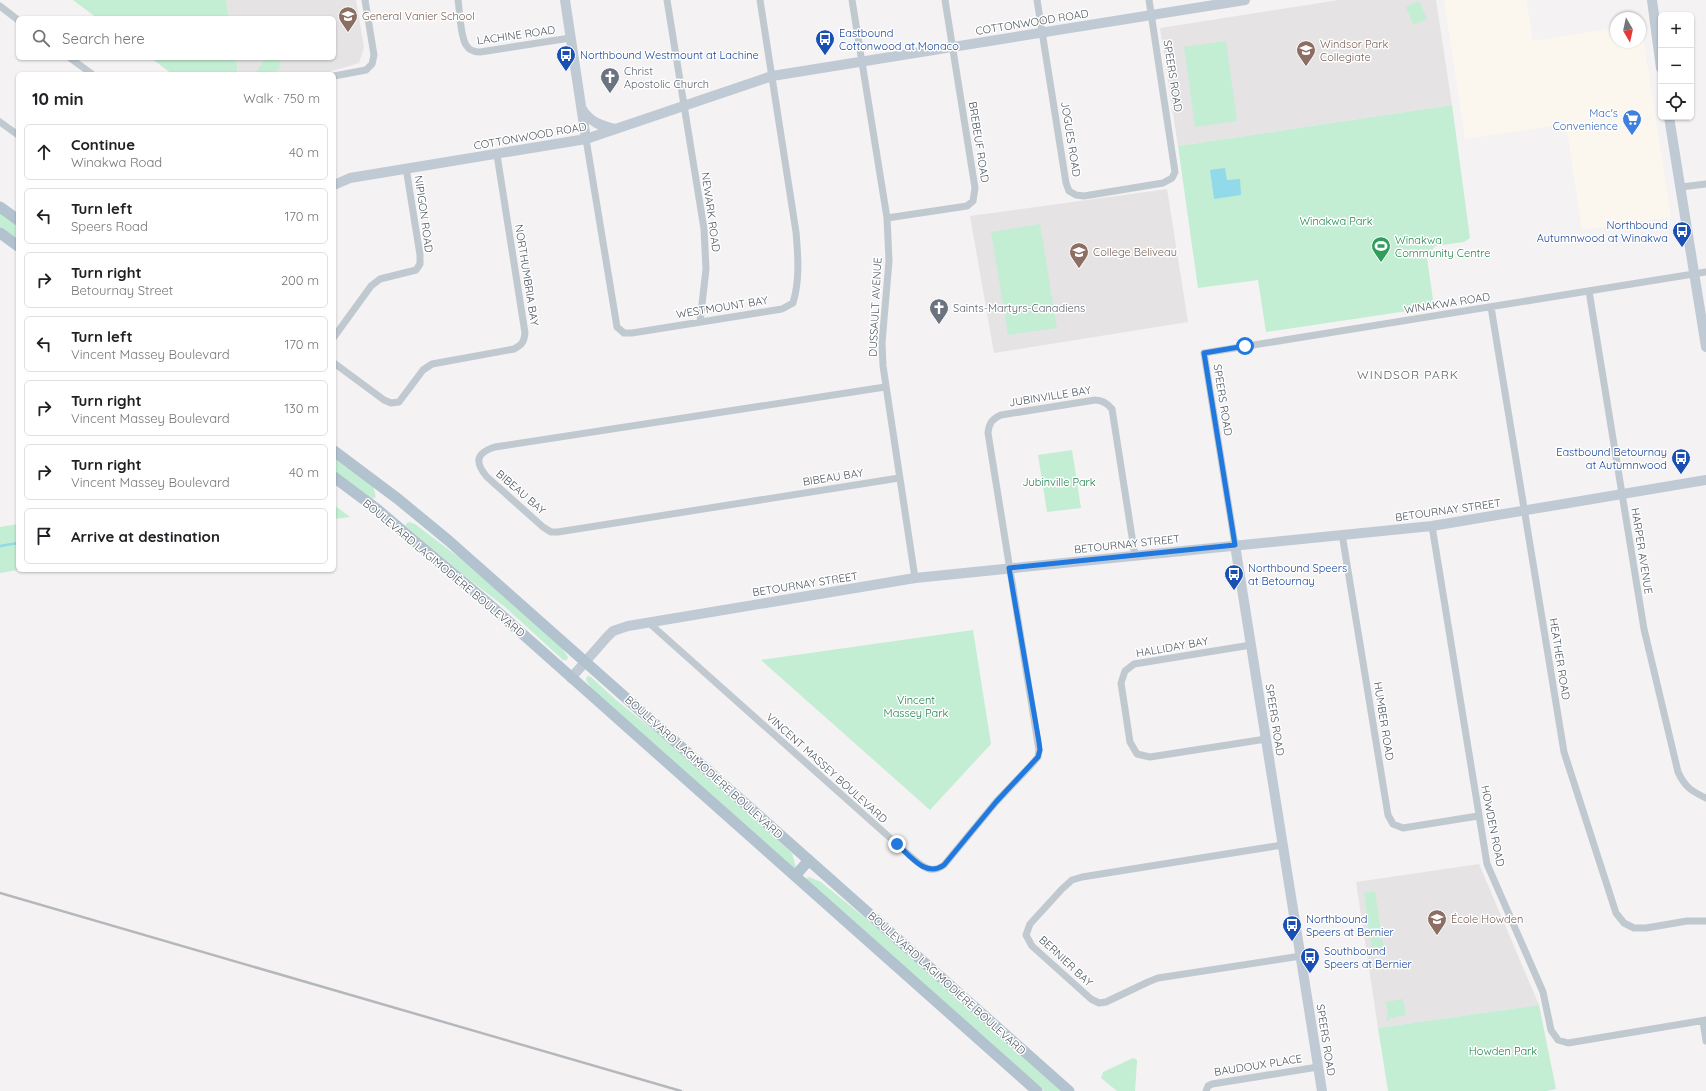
<!DOCTYPE html>
<html lang="en">
<head>
<meta charset="utf-8">
<style>
  body { margin:0; font-family:Quicksand,sans-serif; background:#f6f6f6; color:#202124 }
  .controls { position:absolute; right:12px; top:12px; display:grid; overflow:hidden; border-radius:6px; box-shadow:0 1px 3px #0004 }
  .controls button { width:36px; height:36px; display:grid; place-items:center; padding:0; border:0; border-bottom:1px solid #e0e0e0; background:#fff; color:#202124; font:20px sans-serif }
  .compass { position:absolute; left:1610px; top:12px; width:36px; height:36px; border-radius:50%; background:#fff; box-shadow:0 1px 3px #0004; rotate:171deg }
  .stop { position:absolute; width:12px; height:12px; margin:-9px; border:3px solid #2179df; border-radius:50%; background:#fff }
  .stop.end { background:#2179df; border-color:#fff; box-shadow:0 1px 4px #0008 }
  .list { margin:0; padding:0; list-style:none }
  h2 { display:flex; justify-content:space-between; align-items:center; height:52px; margin:0; padding:0 16px; font-size:17px }
  h2 small { font-size:13px; font-weight:400; color:#757577 }
  .list li { display:grid; grid-template-columns:26px 1fr auto; gap:12px; align-items:center; box-sizing:border-box; height:56px; margin:0 8px 8px; padding:0 8px; border:1px solid #e0e0e0; border-radius:6px }
  .list b { display:block; font-size:15px; white-space:nowrap }
  .list p { margin:0; font-size:13px; white-space:nowrap; color:#757577 }
  .list em { font-size:13px; font-style:normal; color:#757577 }
  .icon { flex:none; width:22px; height:22px; fill:none; stroke:currentColor; stroke-width:2; stroke-linecap:round; stroke-linejoin:round }
  .map { position:relative; flex:none; width:1706px; height:1091px; overflow:hidden }
  .search { position:absolute; background:#fff; box-shadow:0 1px 3px #0004; left:16px; top:16px; width:320px; height:44px; display:flex; align-items:center; gap:10px; box-sizing:border-box; padding:0 14px; border-radius:6px; color:#757577; font-size:15px }
  .panel { position:absolute; background:#fff; box-shadow:0 1px 3px #0004; left:16px; top:72px; width:320px; height:500px; border-radius:6px }
  .map>svg:first-child { display:block }
  .commercial { fill:#fcf7ee }
  .education { fill:#e5e3e4 }
  .green { fill:#c3eed3 }
  .water { fill:#92d9e9 }
  .lines { fill:none; stroke-linecap:round; stroke-linejoin:round }
  .stream { stroke:#92d9e9; stroke-width:2.5 }
  .street { stroke:#c0c9d0; stroke-width:7 }
  .secondary { stroke:#c0cad4; stroke-width:10 }
  .primary { stroke:#b3c2cf; stroke-width:11 }
  .rail { stroke:#b4b7bb; stroke-width:2.5 }
  .route { stroke:#2179df; stroke-width:5 }
  .labels { text-anchor:middle; stroke-width:3; stroke-linejoin:round; paint-order:stroke }
  .education-label { font-size:11px; fill:#785e54; stroke:#fff; text-anchor:start }
  .street-label { font-size:11px; fill:#4a555f; stroke:#fff }
  .transit-label { font-size:11px; fill:#164399; stroke:#fff; text-anchor:start }
  .worship-label { font-size:11px; fill:#5b616d; stroke:#fff; text-anchor:start }
  .shop-label { font-size:11px; fill:#366cbe; stroke:#fff; text-anchor:end }
  .park-label { font-size:11px; fill:#1b7f4b; stroke:#fff }
  .leisure-label { font-size:11px; fill:#27864d; stroke:#fff; text-anchor:start }
  .neighbourhood-label { font-size:12px; letter-spacing:1px; fill:#5e6266; stroke:#fff }
</style>
</head>
<body>
<div class="map">
<svg width="1706" height="1091" viewBox="0 0 1706 1091">
  <rect width="100%" height="100%" fill="#f4f2f2"/>
  <path class="commercial" d="M1444,0H1526L1533,41L1616,28V42H1640L1641,24L1671,217L1582,230L1566,124L1465,139Z"/>
  <path class="education" d="M226,0H356L364,48L359,63L322,74H238L236,58H334V18H229Z
    M1339,0H1436L1452,105L1178,146L1160,28Z
    M1167,189L1188,322L994,353L970,216Z
    M1479,864L1539,1005L1378,1028L1356,882Z"/>
  <path class="green" d="M73,0H226L229,18H97Z
    M1419,1L1427,19L1413,25L1406,7Z
    M1226,41L1237,121L1195,127L1184,47Z
    M151,58H236L238,74H172Z
    M263,58H280L279,69L270,74H255L264,60Z
    M1452,105L1470,238L1464,242L1435,246L1427,258L1434,307L1266,332L1258,280L1198,288L1178,146Z
    M0,213L18,226V240L0,227Z
    M1040,224L1057,328L1008,335L991,232Z
    M1072,450L1081,508L1047,512L1038,455Z
    M334,456L373,486L376,497L372,499L334,471Z
    M334,505L350,517L334,519Z
    M409,522L415,524L465,562L559,644L568,657L567,660H563L505,607L467,578L406,526V524Z
    M18,524V570L0,573V527Z
    M973,630L991,744L930,810L761,660Z
    M587,676L591,677L616,700L671,744L792,853L796,867L793,868L594,692L586,680Z
    M809,877L821,882L892,940L1061,1091H1044L807,880L806,878Z
    M1375,891L1384,950L1372,952L1364,893Z
    M1403,999L1406,1015L1391,1018L1388,1021L1386,1019L1388,1017L1386,1002Z
    M1539,1005L1556,1089L1546,1091H1388L1378,1028Z
    M1133,1058L1137,1060V1062L1135,1091H1117L1101,1078L1103,1072Z"/>
  <path class="water" d="M1225,168L1227,180L1240,179L1241,195L1214,199L1210,170Z"/>
  <g class="lines">
    <path class="stream" d="M0,546L18,543"/>
    <path class="street" d="M458,0C460,12 460,35 466,45C469,50 475,52 480,52L570,38
      M667,0L704,229L706,269L700,322
      M852,0L887,218L889,261L882,343L883,366L915,578
      M1037,0L1066,183L1069,191L1076,195L1084,196L1163,183L1172,178L1175,172L1149,0
      M0,6L18,20
      M70,58L92,74
      M334,76L366,70L372,64L374,55L365,0
      M0,122L18,135
      M586,139L617,327L624,333H632L782,309L793,303C800,280 798,255 796,232L760,0
      M1681,187L1706,184
      M887,218L967,206L973,201L975,188L945,0
      M1589,291L1644,629L1678,772C1685,787 1691,791 1706,798
      M1491,307L1564,752L1616,913L1624,923L1634,928H1646L1687,921H1706
      M334,337L371,286L380,279L416,270L420,264V255L406,168
      M334,363L384,400L391,403L399,402L423,370L432,364L514,349C522,345 524,342 525,333L497,155
      M885,387L495,447C475,453 475,463 487,477L543,527L551,532H558L899,478
      M1432,526L1487,864L1543,992L1551,1030L1558,1040L1568,1043L1706,1020
      M1342,534L1388,815L1393,824L1403,828L1478,816
      M1235,545L1204,353L1706,272
      M648,622L916,861C926,869 933,873 944,865L996,802L1032,764L1038,757L1039,750L988,433C989,423 992,419 1001,415L1095,400C1102,400 1107,403 1112,409L1135,556
      M1251,645L1134,664L1125,671L1121,683L1130,742L1137,754L1150,757L1266,739
      M1282,845L1082,877L1072,880L1062,889L1030,924L1026,935L1032,946L1091,999L1099,1003L1106,1002L1148,982L1158,978L1301,956
      M1703,1021L1706,1041
      M1206,1091L1208,1086L1212,1084L1318,1067"/>
    <path class="secondary" d="M565,0L586,139
      M1652,0L1661,68
      M582,109C590,122 601,126 615,129
      M1669,117L1706,347
      M334,185L350,178L368,175L586,139L772,76L1245,0
      M1235,545L1322,1091
      M571,678L607,637L613,631L628,626L915,578L1432,526L1706,480"/>
    <path class="primary" d="M0,207L18,220
      M0,233L18,246
      M334,451L398,499L449,541L1069,1091
      M334,477L378,510L490,605L1037,1091
      M795,876L809,860"/>
    <path class="rail" d="M0,893L681,1091"/>
  </g>
  <g class="lines">
    <path class="route" d="M897,844C910,856 926,878 944,865L996,802L1038,757L1040,750L1039,742L1009,568L1235,545L1204,353L1245,346"/>
  </g>
  <defs>
    <g id="school-pin" transform="scale(1)"><path d="M0 17L-7.5 6A9.5 9.5 0 1 1 7.5 6Z" fill="#8d6e63" stroke="#fff"/><path d="M0-5L7-2L0 1L-7-2ZM-4 1L0 2.5L4 1V4Q0 6-4 4Z" fill="#fff"/></g>
    <g id="bus-pin" transform="scale(1)"><path d="M0 17L-7.5 6A9.5 9.5 0 1 1 7.5 6Z" fill="#1a4fb4" stroke="#fff"/><path d="M-5-6H5V4H4V6H2V4H-2V6H-4V4H-5ZM-3.5-4V0h7V-4ZM-3.5 1.2v1.5H-2V1.2ZM2 1.2v1.5H3.5V1.2Z" fill="#fff"/></g>
    <g id="church-pin" transform="scale(1)"><path d="M0 17L-7.5 6A9.5 9.5 0 1 1 7.5 6Z" fill="#6b7280" stroke="#fff"/><path d="M-1.2-6h2.4v3.5h3.3v2.4h-3.3V6h-2.4V-.1h-3.3v-2.4h3.3Z" fill="#fff"/></g>
    <g id="supermarket-pin" transform="scale(1)"><path d="M0 17L-7.5 6A9.5 9.5 0 1 1 7.5 6Z" fill="#3f7fe0" stroke="#fff"/><path d="M-6-5.5h2.5l.6 2H6L4.5 2H-2.5L-4.4-4H-6ZM-1.5 3.2a1.3 1.3 0 1 0 .1 0ZM3 3.2a1.3 1.3 0 1 0 .1 0Z" fill="#fff"/></g>
    <g id="stadium-pin" transform="scale(1)"><path d="M0 17L-7.5 6A9.5 9.5 0 1 1 7.5 6Z" fill="#2e9e5b" stroke="#fff"/><path d="M0-5a6.5 5 0 1 0 0 10a6.5 5 0 1 0 0-10ZM-3.5-1.8h7v3.6h-7Z" fill="#fff"/></g>
  </defs>
  <g fill-rule="evenodd">
    <use href="#school-pin" x="348" y="16"/>
    <use href="#bus-pin" x="825" y="39"/>
    <use href="#school-pin" x="1306" y="50"/>
    <use href="#bus-pin" x="566" y="55"/>
    <use href="#church-pin" x="610" y="77"/>
    <use href="#supermarket-pin" x="1632" y="119"/>
    <use href="#bus-pin" x="1682" y="231"/>
    <use href="#stadium-pin" x="1381" y="246"/>
    <use href="#school-pin" x="1079" y="252"/>
    <use href="#church-pin" x="939" y="308"/>
    <use href="#bus-pin" x="1681" y="458"/>
    <use href="#bus-pin" x="1234" y="574"/>
    <use href="#school-pin" x="1437" y="919"/>
    <use href="#bus-pin" x="1292" y="925"/>
    <use href="#bus-pin" x="1310" y="957"/>
  </g>
  <g class="labels">
    <g class="education-label">
      <text x="362" y="20">General Vanier School</text>
      <text x="1320" y="48">Windsor Park<tspan x="1320" dy="13">Collegiate</tspan></text>
      <text x="1093" y="256">College Beliveau</text>
      <text x="1451" y="923">École Howden</text>
    </g>
    <g class="street-label">
      <text transform="translate(1032 22) rotate(-9)" y="4">COTTONWOOD ROAD</text>
      <text transform="translate(516 35) rotate(-8)" y="4">LACHINE ROAD</text>
      <text transform="translate(1173 76) rotate(81)" y="4">SPEERS ROAD</text>
      <text transform="translate(530 136) rotate(-10)" y="4">COTTONWOOD ROAD</text>
      <text transform="translate(1071 139) rotate(81)" y="4">JOGUES ROAD</text>
      <text transform="translate(979 142) rotate(81)" y="4">BREBEUF ROAD</text>
      <text transform="translate(711 212) rotate(82)" y="4">NEWARK ROAD</text>
      <text transform="translate(424 214) rotate(82)" y="4">NIPIGON ROAD</text>
      <text transform="translate(527 275) rotate(81)" y="4">NORTHUMBRIA BAY</text>
      <text transform="translate(1447 303) rotate(-9)" y="4">WINAKWA ROAD</text>
      <text transform="translate(722 307) rotate(-9)" y="4">WESTMOUNT BAY</text>
      <text transform="translate(875 307) rotate(-87)" y="4">DUSSAULT AVENUE</text>
      <text transform="translate(1050 396) rotate(-9)" y="4">JUBINVILLE BAY</text>
      <text transform="translate(1223 400) rotate(81)" y="4">SPEERS ROAD</text>
      <text transform="translate(833 477) rotate(-9)" y="4">BIBEAU BAY</text>
      <text transform="translate(521 492) rotate(41)" y="4">BIBEAU BAY</text>
      <text transform="translate(1448 510) rotate(-8)" y="4">BETOURNAY STREET</text>
      <text transform="translate(1127 544) rotate(-6)" y="4">BETOURNAY STREET</text>
      <text transform="translate(1642 551) rotate(81)" y="4">HARPER AVENUE</text>
      <text transform="translate(444 568) rotate(40)" y="4">BOULEVARD LAGIMODIÈRE BOULEVARD</text>
      <text transform="translate(805 584) rotate(-9)" y="4">BETOURNAY STREET</text>
      <text transform="translate(1172 647) rotate(-10)" y="4">HALLIDAY BAY</text>
      <text transform="translate(1560 659) rotate(81)" y="4">HEATHER ROAD</text>
      <text transform="translate(1275 720) rotate(81)" y="4">SPEERS ROAD</text>
      <text transform="translate(1384 721) rotate(81)" y="4">HUMBER ROAD</text>
      <text transform="translate(704 767) rotate(42)" y="4">BOULEVARD LAGIMODIÈRE BOULEVARD</text>
      <text transform="translate(827 768) rotate(42)" y="4">VINCENT MASSEY BOULEVARD</text>
      <text transform="translate(1493 826) rotate(79)" y="4">HOWDEN ROAD</text>
      <text transform="translate(1066 961) rotate(43)" y="4">BERNIER BAY</text>
      <text transform="translate(947 983) rotate(42)" y="4">BOULEVARD LAGIMODIÈRE BOULEVARD</text>
      <text transform="translate(1326 1040) rotate(81)" y="4">SPEERS ROAD</text>
      <text transform="translate(1258 1065) rotate(-9)" y="4">BAUDOUX PLACE</text>
    </g>
    <g class="transit-label">
      <text x="839" y="37">Eastbound<tspan x="839" dy="13">Cottonwood at Monaco</tspan></text>
      <text x="580" y="59">Northbound Westmount at Lachine</text>
      <text x="1668" y="229" text-anchor="end">Northbound<tspan x="1668" dy="13">Autumnwood at Winakwa</tspan></text>
      <text x="1667" y="456" text-anchor="end">Eastbound Betournay<tspan x="1667" dy="13">at Autumnwood</tspan></text>
      <text x="1248" y="572">Northbound Speers<tspan x="1248" dy="13">at Betournay</tspan></text>
      <text x="1306" y="923">Northbound<tspan x="1306" dy="13">Speers at Bernier</tspan></text>
      <text x="1324" y="955">Southbound<tspan x="1324" dy="13">Speers at Bernier</tspan></text>
    </g>
    <g class="worship-label">
      <text x="624" y="75">Christ<tspan x="624" dy="13">Apostolic Church</tspan></text>
      <text x="953" y="312">Saints-Martyrs-Canadiens</text>
    </g>
    <g class="shop-label">
      <text x="1618" y="117">Mac's<tspan x="1618" dy="13">Convenience</tspan></text>
    </g>
    <g class="park-label">
      <text x="1336" y="225">Winakwa Park</text>
      <text x="1059" y="486">Jubinville Park</text>
      <text x="916" y="704">Vincent<tspan x="916" dy="13">Massey Park</tspan></text>
      <text x="1503" y="1055">Howden Park</text>
    </g>
    <g class="leisure-label">
      <text x="1395" y="244">Winakwa<tspan x="1395" dy="13">Community Centre</tspan></text>
    </g>
    <g class="neighbourhood-label">
      <text x="1408" y="379">WINDSOR PARK</text>
    </g>
  </g>
</svg>
<div class="controls">
<button>+</button>
<button>−</button>
<button><svg class="icon" aria-label="locate" viewBox="0 0 24 24"><circle cx="12" cy="12" r="6"/><path d="M12 2v4M12 18v4M2 12h4M18 12h4"/></svg></button>
</div>
<svg class="compass" viewBox="-18 -18 36 36"><path d="M0-13l5 13h-10z" fill="#e53935"/><path d="M0 13l5-13h-10z" fill="#757577"/></svg>
<div class="stop" style="left:1245px;top:346px"></div>
<div class="stop end" style="left:897px;top:844px"></div>
<div class="search"><svg class="icon" aria-label="search" viewBox="0 0 24 24"><circle cx="10" cy="10" r="6"/><path d="M15 15l6 6"/></svg>Search here</div>
<section class="panel">
<h2>10 min<small>Walk · 750 m</small></h2>
<ul class="list">
<li><svg class="icon" aria-label="ahead" viewBox="0 0 24 24"><path d="M12 20V5M6 11l6-6 6 6"/></svg><div><b>Continue</b><p>Winakwa Road</p></div><em>40 m</em></li>
<li><svg class="icon" aria-label="left" viewBox="0 0 24 24"><path d="M17 20v-9H6M10 6l-5 5 5 5"/></svg><div><b>Turn left</b><p>Speers Road</p></div><em>170 m</em></li>
<li><svg class="icon" aria-label="right" viewBox="0 0 24 24"><path d="M7 20v-9h11M14 6l5 5-5 5"/></svg><div><b>Turn right</b><p>Betournay Street</p></div><em>200 m</em></li>
<li><svg class="icon" aria-label="left" viewBox="0 0 24 24"><path d="M17 20v-9H6M10 6l-5 5 5 5"/></svg><div><b>Turn left</b><p>Vincent Massey Boulevard</p></div><em>170 m</em></li>
<li><svg class="icon" aria-label="right" viewBox="0 0 24 24"><path d="M7 20v-9h11M14 6l5 5-5 5"/></svg><div><b>Turn right</b><p>Vincent Massey Boulevard</p></div><em>130 m</em></li>
<li><svg class="icon" aria-label="right" viewBox="0 0 24 24"><path d="M7 20v-9h11M14 6l5 5-5 5"/></svg><div><b>Turn right</b><p>Vincent Massey Boulevard</p></div><em>40 m</em></li>
<li><svg class="icon" aria-label="arrive" viewBox="0 0 24 24"><path d="M6 21V4h12l-3 4 3 4H6"/></svg><div><b>Arrive at destination</b></div></li>
</ul>
</section>
</div>
</body>
</html>
